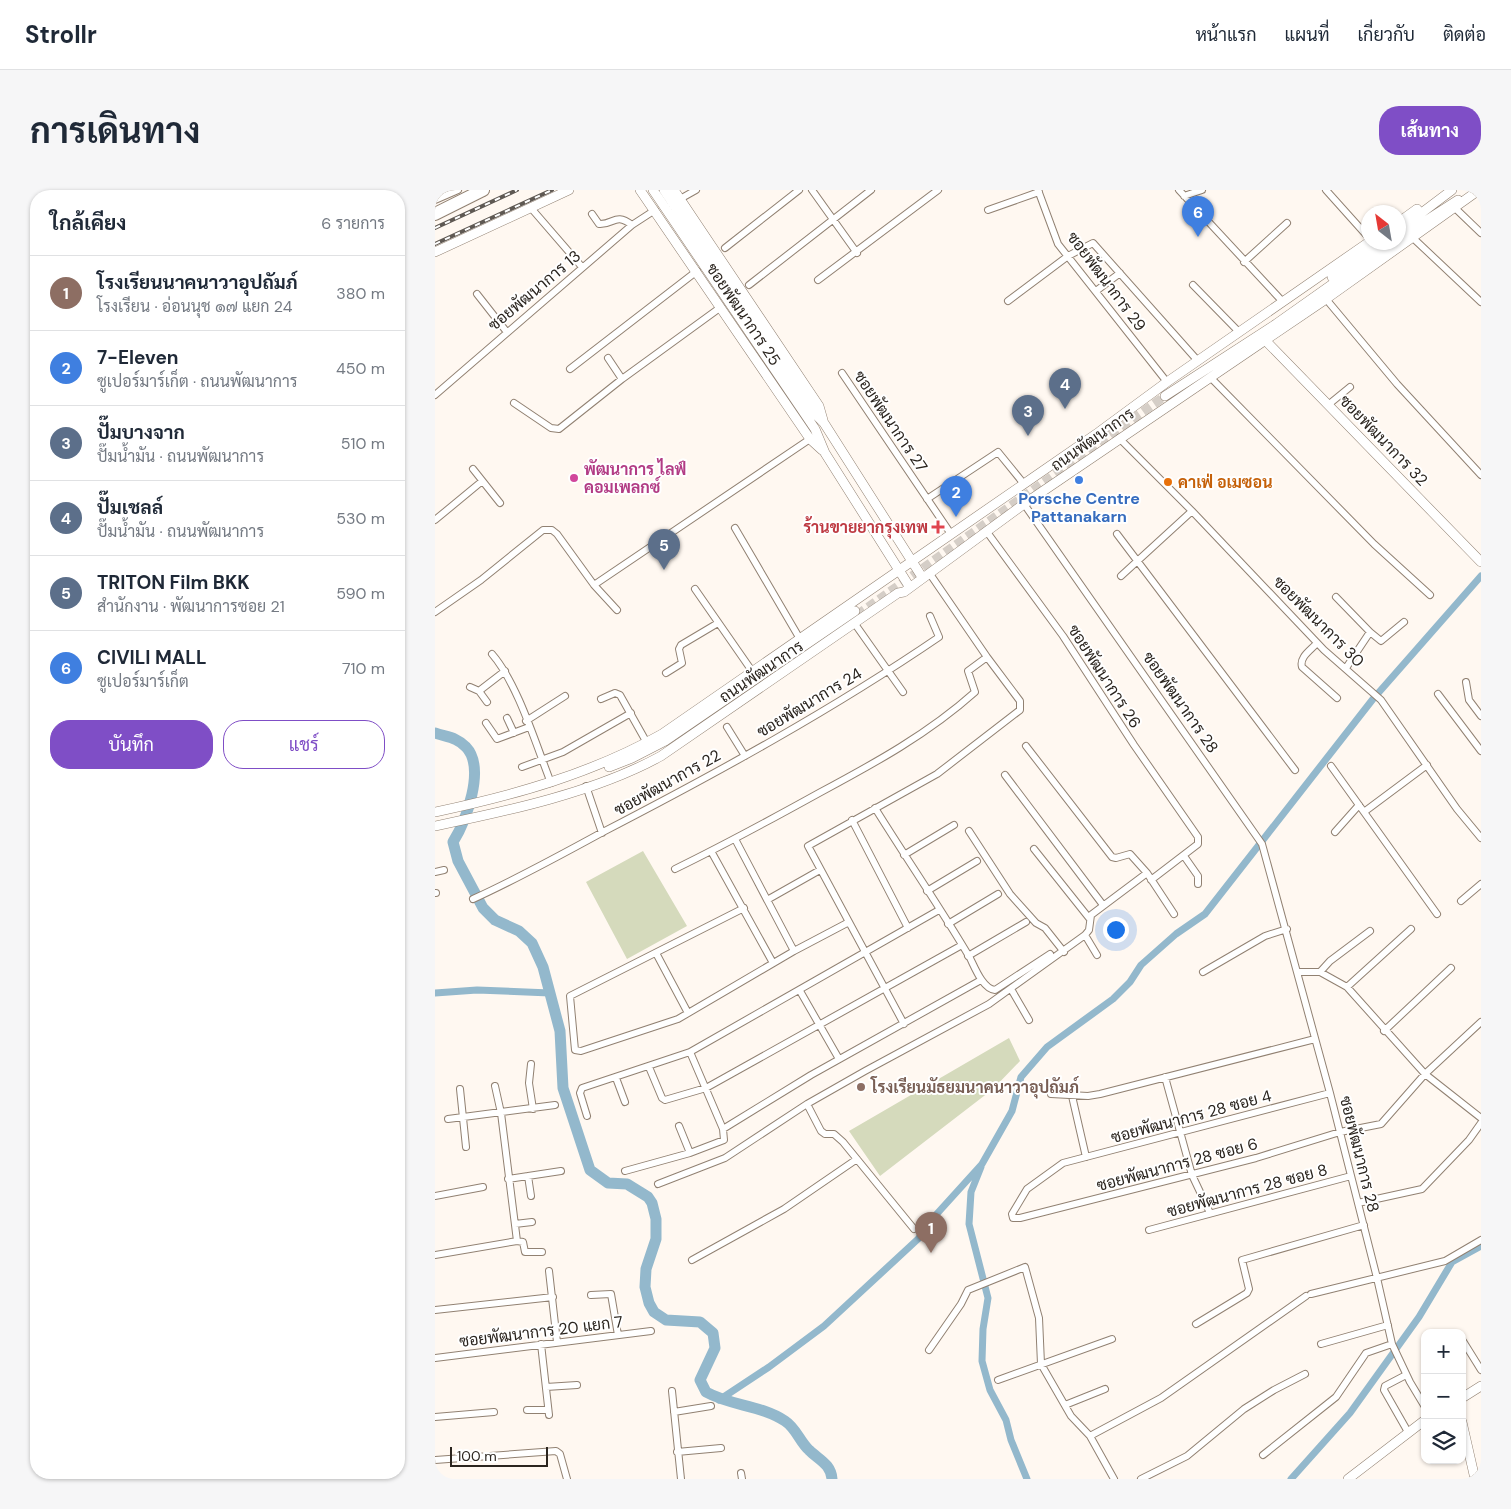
<!DOCTYPE html>
<html lang="th">
<head>
<meta charset="utf-8">
<style>
  body { margin:0; font-family:"DM Sans",Sarabun,sans-serif; background:#f6f6f7; color:#1f2937 }
  .controls { position:absolute; right:15px; bottom:15px; display:grid; overflow:hidden; border-radius:10px; box-shadow:0 1px 4px #0004 }
  .controls button { width:45px; height:45px; display:grid; place-items:center; padding:0; border:0; border-bottom:1px solid #e0e1e3; background:#fff; color:#1f2937; font:25px sans-serif }
  .compass { position:absolute; left:926px; top:15px; width:45px; height:45px; border-radius:50%; background:#fff; box-shadow:0 1px 4px #0004; rotate:329deg }
  .scale { position:absolute; left:15px; bottom:12px; width:98px; box-sizing:border-box; padding-left:5px; border:2px solid #2b251f; border-top:0; font-size:14px; line-height:18px; white-space:nowrap; color:#2b251f; -webkit-text-stroke:4px #fff; paint-order:stroke }
  .you { position:absolute; left:680px; top:739px; width:18px; height:18px; margin:-12px; border:4px solid #fff; border-radius:50%; background:#1a73e8; box-shadow:0 0 0 8px #1a73e833 }
  .badge { display:grid; place-items:center; width:32px; height:32px; border-radius:50%; background:#7f4ec6; color:#fff; font-size:16px; font-weight:700 }
  .pin { position:absolute; translate:-50% -41px; filter:drop-shadow(0 1px 2px #0008) }
  .pin::after { content:''; position:absolute; top:26px; width:18px; height:15px; background:inherit; clip-path:polygon(0 0,100% 0,50% 100%) }
  .list { margin:0; padding:0; list-style:none }
  h2 { display:flex; justify-content:space-between; align-items:center; height:65px; margin:0; padding:0 20px; font-size:21px }
  h2 small { font-size:16px; font-weight:400; color:#747a83 }
  .list li { display:grid; grid-template-columns:32px 1fr auto; gap:15px; align-items:center; box-sizing:border-box; height:75px; padding:0 20px; border-top:1px solid #e0e1e3 }
  .list b { display:block; font-size:19px; white-space:nowrap }
  .list p { margin:0; font-size:16px; white-space:nowrap; color:#747a83 }
  .list em { font-size:16px; font-style:normal; color:#747a83 }
  .actions { display:flex; gap:10px; padding:15px 20px }
  .actions a { flex:1; padding:11px 0; border:1px solid #7f4ec6; border-radius:20px; text-align:center; font-size:18px; color:#7f4ec6 }
  .actions .main { background:#7f4ec6; color:#fff }
  .icon { flex:none; width:28px; height:28px; fill:none; stroke:currentColor; stroke-width:2; stroke-linecap:round; stroke-linejoin:round }
  .map { position:relative; flex:none; width:1046px; height:1289px; overflow:hidden; border-radius:20px }
  header { display:flex; align-items:center; gap:30px; box-sizing:border-box; height:70px; padding:0 25px; background:#fff; border-bottom:1px solid #e0e1e3 }
  header strong { font-size:24px }
  nav { display:flex; gap:28px; margin-inline-start:auto; font-size:18px }
  .intro { display:flex; align-items:center; justify-content:space-between; box-sizing:border-box; height:120px; padding:0 30px }
  h1 { margin:0; font-size:35px }
  .button { padding:12px 22px; border-radius:20px; background:#7f4ec6; color:#fff; font-size:18px; font-weight:700 }
  main { display:flex; gap:30px; padding:0 30px }
  aside { flex:1; background:#fff; border-radius:20px; box-shadow:0 1px 4px #0004 }
  .map>svg:first-child { display:block }
  .green { fill:#d5dabc }
  .lines { fill:none; stroke-linecap:round; stroke-linejoin:round }
  .canal { stroke:#93b8cc; stroke-width:7 }
  .river { stroke:#93b8cc; stroke-width:11 }
  .secondary-tunnel { stroke:#d5cec7; stroke-width:9; stroke-dasharray:9 4.5; stroke-linecap:butt }
  .minor-casing { stroke:#918172; stroke-width:8 }
  .tertiary-casing { stroke:#918172; stroke-width:10 }
  .secondary-casing { stroke:#918172; stroke-width:10 }
  .motorway-casing { stroke:#918172; stroke-width:14 }
  .minor { stroke:#fff; stroke-width:6 }
  .tertiary { stroke:#fff; stroke-width:9 }
  .secondary { stroke:#fff; stroke-width:9 }
  .motorway { stroke:#fff; stroke-width:12 }
  .rail-casing { stroke:#5f5953; stroke-width:4 }
  .rail { stroke:#fff; stroke-width:2; stroke-dasharray:5.5; stroke-linecap:butt }
  .hotel-dot { fill:#d1479c; stroke:#fff; stroke-width:2 }
  .shop-dot { fill:#3f7fe0; stroke:#fff; stroke-width:2 }
  .food-dot { fill:#e8710a; stroke:#fff; stroke-width:2 }
  .health-dot { fill:#e0444e; stroke:#fff; stroke-width:2 }
  .education-dot { fill:#8d6e63; stroke:#fff; stroke-width:2 }
  .labels { text-anchor:middle; stroke-width:4; stroke-linejoin:round; paint-order:stroke }
  .street-label { font-size:16px; fill:#2b251f; stroke:#fff }
  .hotel-label { font-size:16px; font-weight:bold; fill:#b23c85; stroke:#fff; text-anchor:start }
  .food-label { font-size:16px; font-weight:bold; fill:#c56008; stroke:#fff; text-anchor:start }
  .shop-label { font-size:16px; font-weight:bold; fill:#366cbe; stroke:#fff }
  .health-label { font-size:16px; font-weight:bold; fill:#be3a42; stroke:#fff; text-anchor:end }
  .education-label { font-size:16px; font-weight:bold; fill:#785e54; stroke:#fff; text-anchor:start }
</style>
</head>
<body>
<header>
<strong>Strollr</strong>
<nav><a>หน้าแรก</a><a>แผนที่</a><a>เกี่ยวกับ</a><a>ติดต่อ</a></nav>
</header>
<div class="intro"><h1>การเดินทาง</h1><a class="button">เส้นทาง</a></div>
<main>
<aside>
<h2>ใกล้เคียง<small>6 รายการ</small></h2>
<ul class="list">
<li><span class="badge" style="background:#8d6e63">1</span><div><b>โรงเรียนนาคนาวาอุปถัมภ์</b><p>โรงเรียน · อ่อนนุช ๑๗ แยก 24</p></div><em>380 m</em></li>
<li><span class="badge" style="background:#3f7fe0">2</span><div><b>7-Eleven</b><p>ซูเปอร์มาร์เก็ต · ถนนพัฒนาการ</p></div><em>450 m</em></li>
<li><span class="badge" style="background:#5c6f8a">3</span><div><b>ปั๊มบางจาก</b><p>ปั๊มน้ำมัน · ถนนพัฒนาการ</p></div><em>510 m</em></li>
<li><span class="badge" style="background:#5c6f8a">4</span><div><b>ปั๊มเชลล์</b><p>ปั๊มน้ำมัน · ถนนพัฒนาการ</p></div><em>530 m</em></li>
<li><span class="badge" style="background:#5c6f8a">5</span><div><b>TRITON Film BKK</b><p>สำนักงาน · พัฒนาการซอย 21</p></div><em>590 m</em></li>
<li><span class="badge" style="background:#3f7fe0">6</span><div><b>CIVILI MALL</b><p>ซูเปอร์มาร์เก็ต</p></div><em>710 m</em></li>
</ul>
<div class="actions"><a class="main">บันทึก</a><a>แชร์</a></div>
</aside>
<div class="map">
<svg width="1046" height="1289" viewBox="0 0 1046 1289">
  <rect width="100%" height="100%" fill="#fff8f1"/>
  <path class="green" d="M208,661L252,736L192,769L151,692Z
    M574,848L585,871L558,899L445,986L414,941Z"/>
  <g class="lines">
    <path class="canal" d="M0,803L42,800L115,803
      M546,977L536,1002L534,1034L553,1108L548,1139L547,1171L555,1200L571,1230L576,1250L592,1289
      M284,1210L334,1177L389,1136L483,1049L499,1027L547,974L577,921L586,887L612,857L678,809L695,792L706,775L741,744L770,724L938,509L1046,386
      M856,1289L915,1223L984,1127L1017,1072L1046,1056"/>
    <path class="river" d="M0,543C11,547 22,547 31,557C51,578 31,631 18,652L23,671L48,718L60,730L84,741L97,753L108,777L125,841L128,898L155,980L173,993L192,994L213,1007L217,1013L221,1029V1049L211,1079L210,1097L214,1113L219,1122L231,1130L265,1132L278,1143L280,1158L265,1190L271,1202C296,1216 326,1215 350,1231C361,1238 365,1252 374,1260C384,1270 396,1274 397,1289"/>
    <path class="secondary-tunnel" d="M422,425L730,206"/>
    <g class="minor-casing">
      <path id="minor" d="M377,0L422,63
        M603,0L623,54L732,192
        M744,0L848,112
        M891,0L934,48
        M749,6L767,0
        M245,9L261,0
        M0,10L23,0
        M96,18L147,77
        M1020,18L1046,43
        M553,20L604,2
        M157,24L164,34C179,35 180,22 197,35
        M978,48L1046,112
        M290,58L364,0
        M809,72L852,33
        M383,90L503,0
        M314,95L436,0
        M758,95L804,142
        M661,101L685,83
        M42,104L71,141
        M891,109L962,194L1046,285
        M573,111L633,66L658,53L763,171
        M173,168L187,189
        M135,179L262,81
        M407,183L516,344
        M775,187L939,354L995,405
        M0,205L197,35L220,20
        M79,213L116,238L124,239L187,189L286,117
        M893,215L915,197
        M684,248L757,321L889,460L946,510L1022,619L1046,648
        M38,279L65,313
        M492,309L563,262L589,294
        M589,314L827,654L895,903L942,1088L957,1154L975,1192L990,1217
        M0,330L46,292
        M300,338L365,449
        M552,342L628,446L699,555L763,647V654L716,690
        M682,344L860,580
        M686,386L757,321
        M159,395L375,249
        M260,399L317,481
        M901,407L935,442
        M0,422L46,390L108,340H117L122,344L159,395L182,420
        M420,434L468,502
        M882,453C876,460 864,467 867,477L902,508
        M57,464C83,494 101,555 116,593
        M911,478L935,442L946,451L969,432
        M231,483L247,473L244,459L246,455L283,433
        M1031,492L1034,510L1046,526
        M35,497L44,501L52,512
        M44,501L70,481
        M1003,504L1046,561
        M166,509L180,503L185,505L212,553
        M72,528L79,543
        M91,531L130,506
        M51,533L62,549L94,537
        M292,537L310,566
        M591,556L677,667L681,668L695,664L712,683L739,724
        M896,576L1002,724
        M87,577L128,562L196,523
        M570,585L668,715
        M151,596L167,643
        M440,618C471,668 505,717 535,768C540,778 548,799 560,800L615,764
        M929,622L992,575
        M417,630L473,738
        M534,641L575,704L601,733L610,738L629,762
        M900,642L924,615
        M300,649L359,761
        M599,659L654,728
        M276,661L338,773
        M469,665L519,635
        M749,666L763,686V694
        M240,679C289,655 337,629 384,603C440,573 493,544 540,502L533,481L552,467L495,384
        M0,682L9,680
        M492,701L542,671
        M0,703H1
        M38,709C82,689 124,666 166,643C282,583 397,520 504,447L495,426
        M332,710L385,680
        M1026,711L1046,694
        M309,718L135,806L140,860L146,861L243,829L359,761L414,732
        M513,734L563,704
        M650,745L662,765
        M221,763L253,823
        M533,766L591,732
        M768,782L830,746L852,739
        M862,782H885L912,797L990,884L1046,928
        M885,782L895,771L935,741
        M912,797L976,739
        M576,799L594,830
        M365,801L404,869
        M469,834L373,656L502,584L585,520V511L552,467
        M949,841L1016,778
        M96,874L94,893L98,919
        M214,877L227,908L230,910L271,898L527,755
        M730,887L757,985L775,1023
        M181,888L190,912
        M60,896L66,923L82,1051
        M25,899L31,957
        M895,903L628,973L592,999L577,1024L578,1028H585L821,968L905,942L946,934L990,884L1046,832
        M616,904L653,906L665,904L880,849
        M637,906L651,967
        M372,914L386,941L390,944H399L408,952L479,1039
        M152,926L145,903L147,898L255,862L504,720
        M13,929L120,915
        M244,936L255,963
        M288,939L376,885L546,790
        M190,981L255,963L289,950L288,939L255,862
        M93,986L96,1006
        M73,989L126,981
        M223,994L290,968L372,914L430,881L554,814L650,745L654,740L656,725L712,683
        M0,1006L48,997
        M923,1013L987,999L1034,950L1046,933
        M80,1034L97,1032
        M714,1040L916,986
        M82,1051L88,1052L90,1062H107
        M0,1065L82,1051
        M257,1070L349,1019L422,969
        M114,1081L122,1152
        M876,1104L1010,1071L1046,1050
        M156,1105L176,1104L183,1145
        M0,1120L118,1107
        M761,1134L812,1103L814,1099L807,1070L929,1035
        M1028,1151L1046,1180
        M106,1154L114,1225
        M886,1154L953,1135
        M494,1160L526,1114L533,1100L590,1077L604,1128L606,1174L636,1226L655,1246L679,1289
        M0,1168L216,1141
        M971,1185L950,1196L949,1200L973,1242
        M563,1190L677,1149
        M111,1197L142,1195
        M237,1201L246,1289
        M630,1215L670,1199
        M92,1220H113
        M239,1222L276,1216
        M0,1227L59,1222
        M655,1246L726,1208L871,1106
        M242,1262L286,1258
        M828,1265L901,1207L931,1163L957,1154
        M0,1270L121,1261L125,1264L132,1289
        M306,1283L307,1289
        M706,1289L752,1266L809,1219L839,1200L870,1184"/>
    </g>
    <g class="tertiary-casing">
      <path id="tertiary" d="M0,62L134,0
        M830,150L1046,372
        M1027,1208L1046,1196
        M1027,1232L1040,1289
        M913,1289L990,1230"/>
    </g>
    <g class="secondary-casing">
      <path id="secondary" d="M205,0L375,249L387,260
        M218,0L380,239L390,263L474,396
        M229,0L378,222L389,233L487,387
        M239,0L384,216L388,230
        M964,32L982,19
        M964,40L1017,0
        M964,48L1023,10
        M897,87L945,52
        M730,206L841,134L957,52
        M174,577L197,568L230,551L420,421
        M0,622C80,605 156,584 227,544L664,242L732,192L934,52
        M0,636C73,621 161,602 226,566L463,403L469,402L589,314L891,109L1044,0"/>
    </g>
    <g class="motorway-casing">
      <path id="motorway" d="M0,24L48,0"/>
    </g>
    <use href="#minor" class="minor"/>
    <use href="#tertiary" class="tertiary"/>
    <use href="#secondary" class="secondary"/>
    <use href="#motorway" class="motorway"/>
    <g class="rail-casing">
      <path id="rail" d="M0,38L82,0
        M0,54L117,0"/>
    </g>
    <use href="#rail" class="rail"/>
  </g>
  <circle class="hotel-dot" cx="139" cy="288" r="5"/>
  <circle class="shop-dot" cx="644" cy="290" r="5"/>
  <circle class="food-dot" cx="733" cy="292" r="5"/>
  <path class="health-dot" d="M500.5 329.5h5v5h5v5h-5v5h-5v-5h-5v-5h5z"/>
  <circle class="education-dot" cx="426" cy="897" r="5"/>
  <g class="labels">
    <g class="street-label">
      <text transform="translate(672 91) rotate(53)" y="6">ซอยพัฒนาการ 29</text>
      <text transform="translate(99 100) rotate(-40)" y="6">ซอยพัฒนาการ 13</text>
      <text transform="translate(309 124) rotate(56)" y="6">ซอยพัฒนาการ 25</text>
      <text transform="translate(456 231) rotate(56)" y="6">ซอยพัฒนาการ 27</text>
      <text transform="translate(657 249) rotate(-35)" y="6">ถนนพัฒนาการ</text>
      <text transform="translate(949 250) rotate(46)" y="6">ซอยพัฒนาการ 32</text>
      <text transform="translate(884 431) rotate(45)" y="6">ซอยพัฒนาการ 30</text>
      <text transform="translate(326 481) rotate(-34)" y="6">ถนนพัฒนาการ</text>
      <text transform="translate(670 486) rotate(57)" y="6">ซอยพัฒนาการ 26</text>
      <text transform="translate(374 512) rotate(-31)" y="6">ซอยพัฒนาการ 24</text>
      <text transform="translate(746 512) rotate(55)" y="6">ซอยพัฒนาการ 28</text>
      <text transform="translate(232 592) rotate(-29)" y="6">ซอยพัฒนาการ 22</text>
      <text transform="translate(756 926) rotate(-15)" y="6">ซอยพัฒนาการ 28 ซอย 4</text>
      <text transform="translate(925 964) rotate(76)" y="6">ซอยพัฒนาการ 28</text>
      <text transform="translate(742 974) rotate(-15)" y="6">ซอยพัฒนาการ 28 ซอย 6</text>
      <text transform="translate(812 1000) rotate(-15)" y="6">ซอยพัฒนาการ 28 ซอย 8</text>
      <text transform="translate(106 1141) rotate(-7)" y="6">ซอยพัฒนาการ 20 แยก 7</text>
    </g>
    <g class="hotel-label">
      <text x="149" y="285">พัฒนาการ ไลฟ์<tspan x="149" dy="18">คอมเพลกซ์</tspan></text>
    </g>
    <g class="food-label">
      <text x="743" y="298">คาเฟ่ อเมซอน</text>
    </g>
    <g class="shop-label">
      <text x="644" y="314">Porsche Centre<tspan x="644" dy="18">Pattanakarn</tspan></text>
    </g>
    <g class="health-label">
      <text x="493" y="343">ร้านขายยากรุงเทพ</text>
    </g>
    <g class="education-label">
      <text x="436" y="903">โรงเรียนมัธยมนาคนาวาอุปถัมภ์</text>
    </g>
  </g>
</svg>
<div class="controls">
<button>+</button>
<button>−</button>
<button><svg class="icon" aria-label="layers" viewBox="0 0 24 24"><path d="M12 4l9 5-9 5-9-5zM3 14l9 5 9-5"/></svg></button>
</div>
<svg class="compass" viewBox="-18 -18 36 36"><path d="M0-13l5 13h-10z" fill="#e53935"/><path d="M0 13l5-13h-10z" fill="#747a83"/></svg>
<div class="scale">100 m</div>
<div class="you"></div>
<div class="pin badge" style="left:496px;top:1063px;background:#8d6e63">1</div>
<div class="pin badge" style="left:521px;top:327px;background:#3f7fe0">2</div>
<div class="pin badge" style="left:593px;top:246px;background:#5c6f8a">3</div>
<div class="pin badge" style="left:630px;top:219px;background:#5c6f8a">4</div>
<div class="pin badge" style="left:229px;top:380px;background:#5c6f8a">5</div>
<div class="pin badge" style="left:763px;top:47px;background:#3f7fe0">6</div>
</div>
</main>
</body>
</html>
